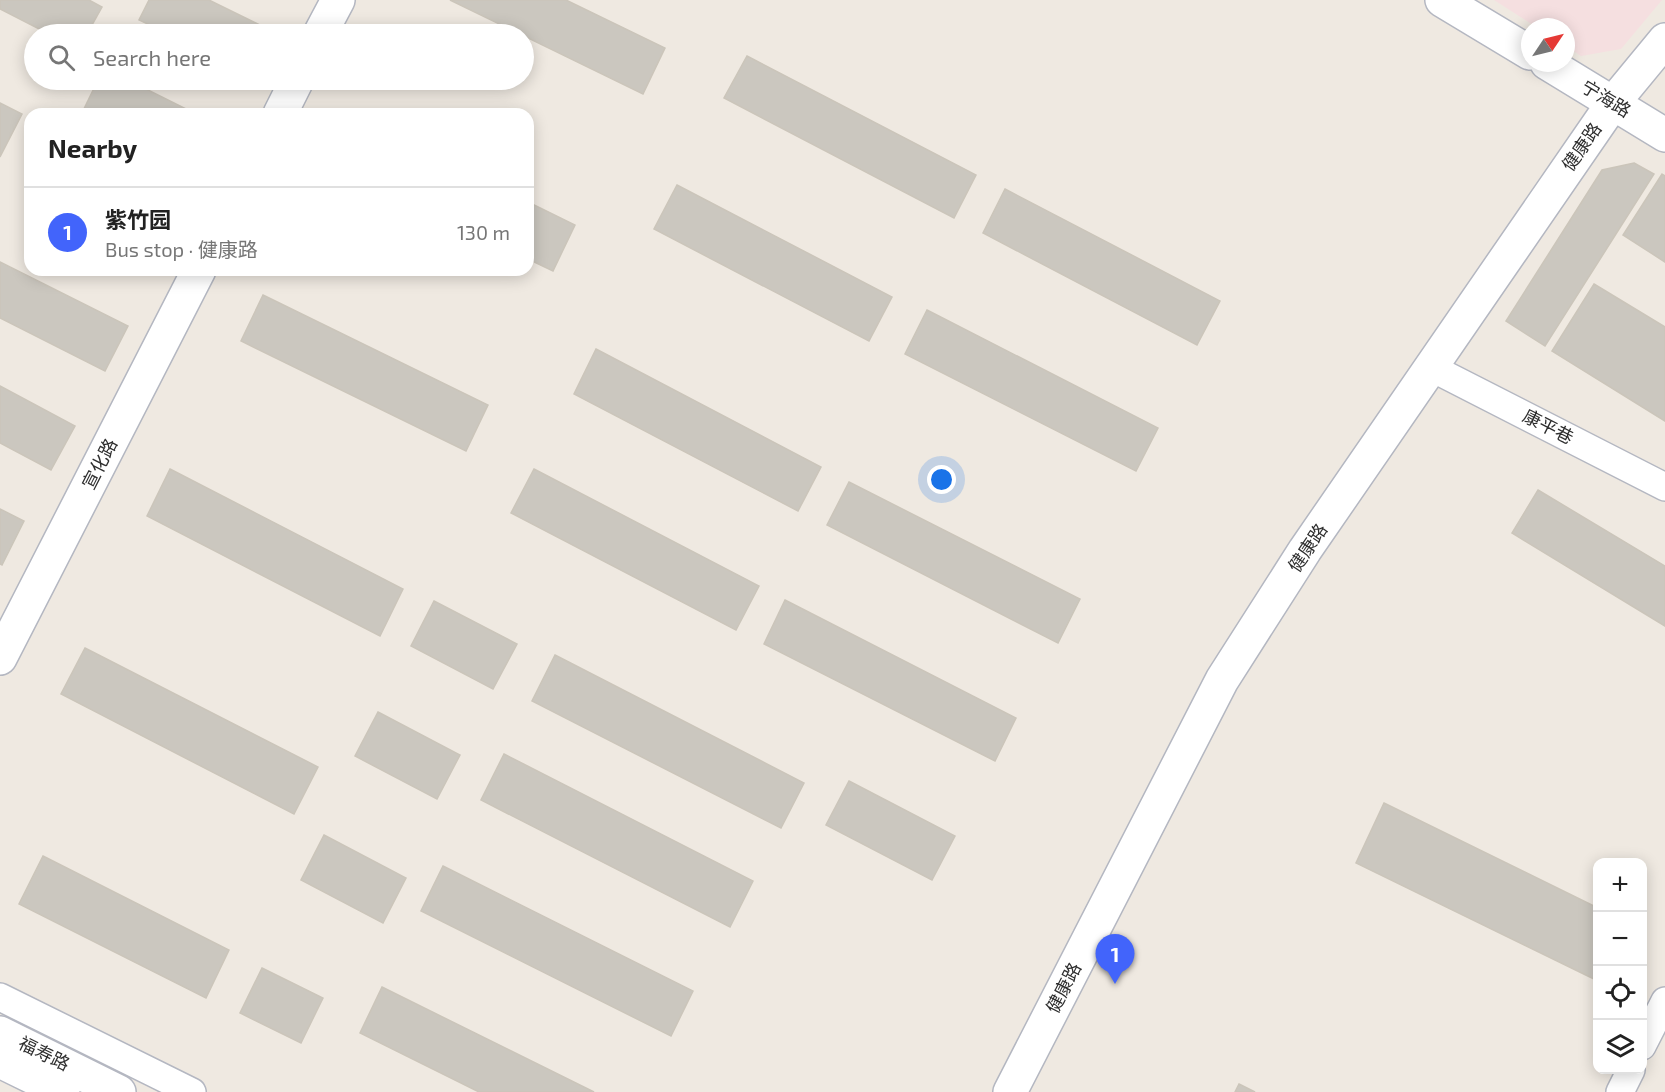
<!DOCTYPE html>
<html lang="en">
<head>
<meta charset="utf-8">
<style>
  body { margin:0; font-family:"Exo 2","Noto Sans SC",sans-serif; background:#f6f6f6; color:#222 }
  .controls { position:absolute; right:18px; bottom:18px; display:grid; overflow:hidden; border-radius:12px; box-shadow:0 3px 15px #0003 }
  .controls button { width:54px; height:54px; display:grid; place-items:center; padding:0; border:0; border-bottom:2px solid #e0e0e0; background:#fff; color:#222; font:30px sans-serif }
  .compass { position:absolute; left:1521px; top:18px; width:54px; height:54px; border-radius:50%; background:#fff; box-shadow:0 3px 15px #0003; rotate:55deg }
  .you { position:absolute; left:942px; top:480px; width:21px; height:21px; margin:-15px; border:4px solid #fff; border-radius:50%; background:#1a73e8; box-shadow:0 0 0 9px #1a73e833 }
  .badge { display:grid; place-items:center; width:39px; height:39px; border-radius:50%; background:#4264fb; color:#fff; font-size:20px; font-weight:700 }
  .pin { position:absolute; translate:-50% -50px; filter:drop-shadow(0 2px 3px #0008) }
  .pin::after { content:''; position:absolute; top:32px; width:21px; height:18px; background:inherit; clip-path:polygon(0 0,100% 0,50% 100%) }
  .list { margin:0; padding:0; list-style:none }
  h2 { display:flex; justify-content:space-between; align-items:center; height:78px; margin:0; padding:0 24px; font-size:26px }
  h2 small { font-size:20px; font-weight:400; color:#767676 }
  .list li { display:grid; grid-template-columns:39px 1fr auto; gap:18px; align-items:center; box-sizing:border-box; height:90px; padding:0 24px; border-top:2px solid #e0e0e0 }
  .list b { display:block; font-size:22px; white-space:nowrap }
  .list p { margin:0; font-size:20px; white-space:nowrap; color:#767676 }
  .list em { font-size:20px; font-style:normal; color:#767676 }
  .icon { flex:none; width:33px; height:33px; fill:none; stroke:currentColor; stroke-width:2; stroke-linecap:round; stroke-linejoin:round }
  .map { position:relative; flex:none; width:1665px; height:1092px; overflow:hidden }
  .search { position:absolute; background:#fff; box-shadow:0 3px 15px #0003; left:24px; top:24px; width:510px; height:66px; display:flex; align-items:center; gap:15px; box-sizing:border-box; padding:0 21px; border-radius:33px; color:#767676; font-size:22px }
  .panel { position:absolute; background:#fff; box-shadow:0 3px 15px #0003; left:24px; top:108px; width:510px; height:168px; border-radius:18px }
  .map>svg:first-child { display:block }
  .medical { fill:#f5dfe0 }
  .building { fill:#cbc7bf; stroke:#cbc5ba; stroke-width:1.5 }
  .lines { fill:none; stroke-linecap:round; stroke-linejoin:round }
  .minor-casing { stroke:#b4b7c1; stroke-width:30 }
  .tertiary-casing { stroke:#b4b7c1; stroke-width:36 }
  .secondary-casing { stroke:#b4b7c1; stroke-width:36 }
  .minor { stroke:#fff; stroke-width:27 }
  .tertiary { stroke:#fff; stroke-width:33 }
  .secondary { stroke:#fff; stroke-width:33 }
  .labels { text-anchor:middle; stroke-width:4.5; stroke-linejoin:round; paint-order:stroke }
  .street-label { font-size:18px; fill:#2e2e2e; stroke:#fff }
</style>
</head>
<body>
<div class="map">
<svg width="1665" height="1092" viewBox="0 0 1665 1092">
  <rect width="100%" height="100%" fill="#efe9e1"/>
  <path class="medical" d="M1494,0H1662L1621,49L1581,56L1566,46V27H1536Z"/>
  <path class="building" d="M0,0H89L102,7L87,34H49L0,9Z
    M149,0H209L278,34H169L139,20Z
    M450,0H566L665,48L643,94Z
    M747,56L976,175L954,218L724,98Z
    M98,80H128L196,114H84L82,113Z
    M0,103L22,114L0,157Z
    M1634,163L1654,174L1545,346L1506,321L1602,170Z
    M1662,174L1665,176V262L1623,235Z
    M677,185L892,297L869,341L654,229Z
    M1005,189L1220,301L1197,345L983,233Z
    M528,202L575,225L553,271L528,259Z
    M0,262L128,326L105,371L0,318Z
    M1594,284L1665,327V421L1552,351Z
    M263,295L488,405L466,451L241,341Z
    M927,310L1158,428L1136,471L905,354Z
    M596,349L821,467L798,511L574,394Z
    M0,386L75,426L51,470L0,443Z
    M170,469L403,589L380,636L147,516Z
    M534,469L759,586L736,630L511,513Z
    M849,482L1080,599L1058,643L827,525Z
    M1538,490L1665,566V626L1512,533Z
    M0,509L24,521L2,565L0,564Z
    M785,600L1016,718L995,761L764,644Z
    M434,601L517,644L493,689L411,646Z
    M85,648L318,767L294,814L61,694Z
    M555,655L804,783L781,828L532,701Z
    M378,712L460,755L437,799L355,756Z
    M504,754L753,881L730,927L481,800Z
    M849,781L955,836L932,880L826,825Z
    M1384,803L1598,908V981L1356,863Z
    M324,835L406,878L383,923L301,880Z
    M43,856L229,950L206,998L19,904Z
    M443,866L693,991L671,1036L421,911Z
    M262,968L323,998L301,1043L240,1013Z
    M382,987L594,1092H479L360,1033Z
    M1239,1084L1255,1092H1235Z"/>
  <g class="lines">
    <g class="minor-casing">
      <path id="minor" d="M1430,367L1665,487
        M0,997L192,1092
        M1642,1046L1665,1001
        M1620,1092L1631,1070"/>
    </g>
    <g class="tertiary-casing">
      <path id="tertiary" d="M1442,0L1530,53
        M320,34L338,0
        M1547,63L1665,135
        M280,114L297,80
        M0,658L199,270
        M1010,1092L1222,680L1305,550L1613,103L1665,40"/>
    </g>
    <g class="secondary-casing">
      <path id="secondary" d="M0,1033L119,1092
        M0,1061L63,1092"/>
    </g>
    <use href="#minor" class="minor"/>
    <use href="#tertiary" class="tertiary"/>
    <use href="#secondary" class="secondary"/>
  </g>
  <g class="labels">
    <g class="street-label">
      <text transform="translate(1606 99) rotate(31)" y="6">宁海路</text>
      <text transform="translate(1582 147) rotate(-55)" y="6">健康路</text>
      <text transform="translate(1548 427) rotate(27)" y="6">康平巷</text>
      <text transform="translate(100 464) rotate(-63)" y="6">宣化路</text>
      <text transform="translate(1308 548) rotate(-56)" y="6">健康路</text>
      <text transform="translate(1064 988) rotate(-63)" y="6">健康路</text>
      <text transform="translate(44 1054) rotate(26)" y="6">福寿路</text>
    </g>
  </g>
</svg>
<div class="controls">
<button>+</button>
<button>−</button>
<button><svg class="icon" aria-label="locate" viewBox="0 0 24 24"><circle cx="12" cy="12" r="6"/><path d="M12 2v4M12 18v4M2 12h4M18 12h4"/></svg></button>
<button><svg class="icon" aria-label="layers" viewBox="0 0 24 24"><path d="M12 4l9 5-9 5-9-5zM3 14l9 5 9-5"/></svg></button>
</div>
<svg class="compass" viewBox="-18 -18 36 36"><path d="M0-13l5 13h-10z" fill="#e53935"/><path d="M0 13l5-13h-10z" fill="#767676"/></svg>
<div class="you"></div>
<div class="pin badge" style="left:1115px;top:984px">1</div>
<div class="search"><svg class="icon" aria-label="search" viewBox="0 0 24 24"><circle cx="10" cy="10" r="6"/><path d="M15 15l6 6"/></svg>Search here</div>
<section class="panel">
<h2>Nearby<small></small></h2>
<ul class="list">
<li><span class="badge">1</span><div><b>紫竹园</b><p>Bus stop · 健康路</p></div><em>130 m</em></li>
</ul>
</section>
</div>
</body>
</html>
